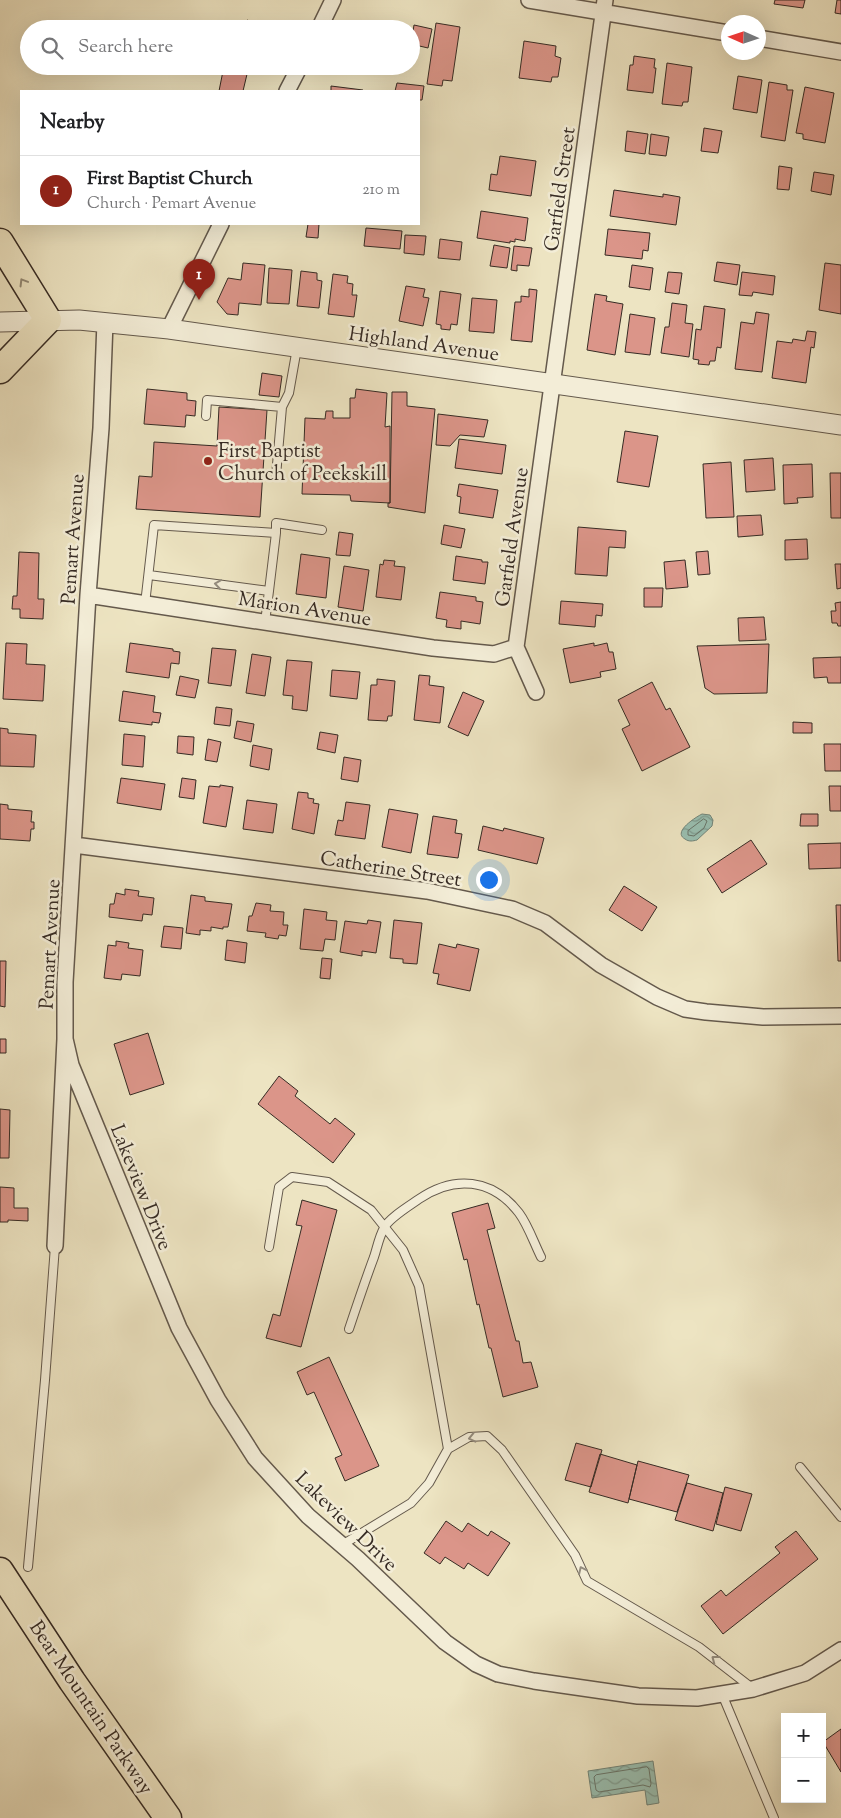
<!DOCTYPE html>
<html lang="en">
<head>
<meta charset="utf-8">
<style>
  body { margin:0; font-family:"Sorts Mill Goudy",serif; background:#f6f6f6; color:#202124 }
  .controls { position:absolute; right:15px; bottom:15px; display:grid; overflow:hidden; border-radius:0px; box-shadow:0 5px 20px #0002 }
  .controls button { width:45px; height:45px; display:grid; place-items:center; padding:0; border:0; border-bottom:1px solid #e0e0e0; background:#fff; color:#202124; font:25px sans-serif }
  .compass { position:absolute; left:721px; top:15px; width:45px; height:45px; border-radius:50%; background:#fff; box-shadow:0 5px 20px #0002; rotate:273deg }
  .you { position:absolute; left:488px; top:879px; width:18px; height:18px; margin:-12px; border:4px solid #fff; border-radius:50%; background:#1a73e8; box-shadow:0 0 0 8px #1a73e833 }
  .badge { display:grid; place-items:center; width:32px; height:32px; border-radius:50%; background:#8f2418; color:#fff; font-size:16px; font-weight:700 }
  .pin { position:absolute; translate:-50% -41px; filter:drop-shadow(0 1px 2px #0008) }
  .pin::after { content:''; position:absolute; top:26px; width:18px; height:15px; background:inherit; clip-path:polygon(0 0,100% 0,50% 100%) }
  .list { margin:0; padding:0; list-style:none }
  h2 { display:flex; justify-content:space-between; align-items:center; height:65px; margin:0; padding:0 20px; font-size:21px }
  h2 small { font-size:16px; font-weight:400; color:#757577 }
  .list li { display:grid; grid-template-columns:32px 1fr auto; gap:15px; align-items:center; box-sizing:border-box; height:70px; padding:0 20px; border-top:1px solid #e0e0e0 }
  .list b { display:block; font-size:19px; white-space:nowrap }
  .list p { margin:0; font-size:16px; white-space:nowrap; color:#757577 }
  .list em { font-size:16px; font-style:normal; color:#757577 }
  .icon { flex:none; width:28px; height:28px; fill:none; stroke:currentColor; stroke-width:2; stroke-linecap:round; stroke-linejoin:round }
  .map { position:relative; flex:none; width:841px; height:1818px; overflow:hidden }
  .search { position:absolute; background:#fff; box-shadow:0 5px 20px #0002; left:20px; top:20px; width:400px; height:55px; display:flex; align-items:center; gap:12px; box-sizing:border-box; padding:0 18px; border-radius:28px; color:#757577; font-size:19px }
  .panel { position:absolute; background:#fff; box-shadow:0 5px 20px #0002; left:20px; top:90px; width:400px; height:135px; border-radius:0px }
  .map>svg:first-child { display:block }
  .water { fill:url(#water-waves); stroke:#718479 }
  .lines { fill:none; stroke-linecap:round; stroke-linejoin:round }
  .shore { stroke:#68756a; stroke-width:1 }
  .building { fill:#db9589; stroke:#362b24 }
  .service-casing { stroke:#64594c; stroke-width:10 }
  .minor-casing { stroke:#64594c; stroke-width:18 }
  .tertiary-casing { stroke:#64594c; stroke-width:21 }
  .trunk-casing { stroke:#362b24; stroke-width:29 }
  .service { stroke:#f3edd7; stroke-width:8 }
  .minor { stroke:#f3edd7; stroke-width:15 }
  .tertiary { stroke:#f3edd7; stroke-width:19 }
  .trunk { stroke:#ede4c2; stroke-width:26 }
  .oneway { stroke:#928873 }
  .oneway2 { stroke:#948c7e }
  .poi-dot { fill:#8f2418; stroke:#f3edd7; stroke-width:2 }
  .labels { text-anchor:middle; stroke-width:5; stroke-linejoin:round; paint-order:stroke }
  .street-label { font-size:20px; fill:#362b24; stroke:#f3edd7 }
  .poi-label { font-size:20px; fill:#362b24; stroke:#f3edd7; text-anchor:start }
</style>
</head>
<body>
<div class="map">
<svg width="841" height="1818" viewBox="0 0 841 1818">
  <defs>
    <pattern id="water-waves" width="16" height="10" patternUnits="userSpaceOnUse" patternTransform="scale(1.25)"><rect width="16" height="10" fill="#99bfb1"/><path d="M0 5q4-4 8 0t8 0" fill="none" stroke="#7e9b90"/></pattern>
  </defs>
  <rect width="100%" height="100%" fill="#ede4c2"/>
  <filter id="stains"><feTurbulence type="fractalNoise" baseFrequency=".004" numOctaves="4"/><feColorMatrix values="0 0 0 0 .2 0 0 0 0 .09 0 0 0 0 .02 0 0 0 .5 -.17"/></filter>
  <radialGradient id="worn" r=".72"><stop offset=".6" stop-color="#630" stop-opacity="0"/><stop offset="1" stop-color="#630" stop-opacity=".3"/></radialGradient>
  <path class="water" d="M702,814L710,815L713,820L712,826L697,840C693,841 689,842 685,839C672,832 696,817 702,814Z
    M653,1761L659,1803L647,1805L645,1790L592,1798L588,1771Z"/>
  <g class="lines">
    <path class="shore" d="M704,819L707,821L704,828L694,836L688,835V831Z
      M647,1767L649,1769L651,1784L650,1787L643,1785L599,1792L596,1790L594,1777L596,1775Z"/>
  </g>
  <path class="building" d="M775,0H805L803,8L774,4Z
    M837,0H841V14L835,13Z
    M247,20L273,29H244Z
    M436,23L460,27L452,81L443,80L442,86L427,84Z
    M414,25L432,29L428,48L411,44Z
    M524,41L556,46L555,56L561,58L558,77H552L551,82L519,78Z
    M634,56L655,59L654,68H656L653,93L627,90L630,65H633Z
    M667,63L692,67L688,102H683L682,106L662,104Z
    M224,66L248,70L243,91H219Z
    M353,66H391L390,69L381,67L380,73L352,68Z
    M738,76L762,80L757,113L733,109Z
    M769,82L787,85V90H793L785,141L761,137Z
    M397,83L424,86L422,100H419V91H395Z
    M331,86L363,90V91H331Z
    M805,87L834,93L825,143L803,139V134L796,133Z
    M704,128L722,131L718,153L701,151Z
    M627,131L648,134L645,154L625,151Z
    M651,134L669,137L666,156L649,154Z
    M500,156L536,161L531,196L489,190L491,174L497,175Z
    M779,166L792,168L789,190L777,189Z
    M814,172L834,175L831,195L811,191Z
    M614,190L663,197V194L680,197L676,225L610,216Z
    M481,211L528,218L525,241L515,239V242L510,241V243L477,238Z
    M308,224H319L318,238L306,237Z
    M366,228L402,231L400,249L364,246Z
    M608,229L650,233L648,251L643,250L642,259L605,255Z
    M405,235L426,236L424,255L404,253Z
    M440,239L462,242L460,260L438,258Z
    M494,245L510,248L507,268L490,266Z
    M514,246L532,248L529,266L517,265V271L511,270Z
    M717,262L740,265L737,285L714,281Z
    M243,263L265,265L261,305L239,303L238,315L227,314L217,302L228,278L241,280Z
    M825,263L841,265V314L819,310Z
    M632,265L653,268L650,290L629,287Z
    M269,268L292,270L289,304L267,303Z
    M301,271L317,273V280L322,281L319,308L297,306Z
    M668,272L682,273L679,294L665,292Z
    M742,272L775,276L773,295L753,292L752,296L739,295Z
    M333,274L348,276L347,283L353,284L352,295H357L354,317L328,314Z
    M406,286L425,289L423,297L429,298L423,326L399,321Z
    M529,289L537,290L532,342L511,340L515,302H521V296L529,297Z
    M440,291L461,294L457,325L451,324L450,330L441,329V325L436,324Z
    M595,294L607,296L606,301L623,304L615,355L587,350Z
    M472,298L497,300L494,333L469,331Z
    M672,303L687,305L685,323L693,324L689,357L661,353L665,327H669Z
    M704,306L725,309L721,348L717,347L715,361H710L709,365L698,364L699,360L693,359L696,329L701,330Z
    M756,312L769,314L762,372L735,369L741,322L754,324Z
    M630,314L655,318L650,355L625,352Z
    M807,331L816,332L814,348L811,347L806,383L772,378L777,341L792,343L793,339L805,341Z
    M262,373L282,376L279,397L259,395Z
    M147,389L187,393V400L196,401L195,416L186,415L185,427L144,424Z
    M356,389L387,393L385,427L390,426V503L351,501L350,495L302,494L305,418L325,419L326,411H333V418H350V398H355Z
    M392,392H407V406L435,409L425,513L388,507V503H390Z
    M219,407L267,410L260,517L136,509L139,476L152,477L154,442L217,446Z
    M438,414L488,420L484,437L460,435L450,446L436,445Z
    M625,431L658,436L649,487L617,482Z
    M459,439L506,445L502,474L455,468Z
    M773,458L775,490L746,492L744,460Z
    M731,462L734,517L706,518L703,464Z
    M812,464L813,497L797,498L798,503L784,504L783,465Z
    M830,473H841V518H831Z
    M459,484L498,490L493,518L459,513L461,497L457,496Z
    M761,515L763,535L738,537L737,516Z
    M444,525L465,529L461,548L441,544Z
    M578,527L626,531L625,548L609,547L607,576L575,574Z
    M339,532L353,534L350,556L336,555Z
    M807,539L808,559L785,560V540Z
    M708,551L710,574L698,575L696,552Z
    M19,552L39,553L38,599H44L43,619L20,618V609H12L13,596H17Z
    M301,554L330,558L326,598L296,594Z
    M456,556L482,560V562H488L485,584L453,580Z
    M384,560L395,561L394,566L405,567L401,600L376,597L380,564L383,565Z
    M685,560L688,587L666,589L664,562Z
    M835,564H841V588L837,589Z
    M344,566L369,570L363,611L338,607Z
    M644,588H663L662,607H644Z
    M440,592L476,597V601L483,602L480,624L461,621V629L446,627L447,620L436,618Z
    M561,601L603,604L602,616L596,615L595,627L559,624Z
    M841,602V626H838L837,623H832L831,611H836L835,603Z
    M764,617L766,640L739,641L738,618Z
    M6,643L27,644L26,664L45,665L43,701L3,699Z
    M130,643L173,649V651L180,652L179,664L171,663L169,678L126,672Z
    M594,643V646L607,643L609,652H613L616,669L600,672L601,677L570,683L563,649Z
    M769,644L767,693L714,694L705,688L697,646Z
    M212,648L236,650L231,686L208,683Z
    M252,654L271,657L265,696L246,693Z
    M841,657V683H828L827,677L814,678L813,658Z
    M287,660L312,662L307,711L292,709L293,696L283,695Z
    M332,670L360,672L357,699L330,696Z
    M419,675L430,676L429,685L444,687L440,723L414,720Z
    M180,676L199,680L195,698L176,695Z
    M377,679L395,681L392,716H388L387,721L368,720L371,685H377Z
    M652,682L666,710L670,708L690,747L642,771L622,729L630,725L618,700Z
    M123,691L155,696L153,712L161,713L159,723L152,722V725L119,721Z
    M463,692L484,701L468,736L448,727Z
    M216,707L232,709L230,726L214,724Z
    M237,721L254,724L251,742L234,738Z
    M793,722L812,723V733H793Z
    M0,728L8,729V733L36,735L34,767L0,766Z
    M320,732L338,735L335,753L317,749Z
    M124,734L145,736L143,767L122,765Z
    M178,736L194,737L193,755L177,753Z
    M208,739L221,742L217,762L205,760Z
    M824,744H841V771H825Z
    M253,745L272,749L269,770L250,766Z
    M344,757L361,760L358,782L341,779Z
    M121,778L165,784L161,810L117,803Z
    M182,778L196,780L194,799L179,797Z
    M220,785L233,787L226,827L203,823L209,786L220,787Z
    M829,786H841V811H830Z
    M298,792L308,793V798L314,799L313,803L319,804L314,834L292,829Z
    M247,800L277,804L273,833L243,829Z
    M346,802L370,805L365,839L335,835L338,820L343,821Z
    M0,804L8,805V809L32,811L31,822H34V829H31L30,841L0,839Z
    M389,809L418,814L411,853L382,847Z
    M801,814H818V826H800Z
    M433,816L457,820L455,833L462,834L458,858L427,854Z
    M483,826L503,831L504,828L544,838L537,864L478,850Z
    M751,840L767,864L722,893L707,869Z
    M841,843V868L809,869L808,844Z
    M624,886L657,907L642,931L609,910Z
    M125,889L139,891L138,896L154,898L152,915L143,914L142,921L109,917L110,904H114L116,893L125,895Z
    M191,895L205,897V901L232,904L228,927H223V929L211,927V931L200,930V935L186,933Z
    M256,903L271,905L270,911L284,912L283,925H288L286,936L279,935L278,939L265,937L266,933L247,931L249,916H252Z
    M836,905H841V961H838Z
    M304,909L327,912L326,920L337,921L335,940L325,939L323,951L300,949Z
    M368,920L381,922L376,953L362,951V956L340,952L345,921L367,924Z
    M394,920L422,923L417,964L403,963V959L390,958Z
    M164,926L183,928L181,949L161,947Z
    M227,940L247,943L245,963L225,960Z
    M116,941L129,943L128,948L143,950L140,976L122,974L121,980L104,978L108,945L116,946Z
    M439,944L456,948L457,944L479,949L470,991L437,984L439,974L433,973Z
    M322,958L332,959L330,979L320,978Z
    M0,961H6L5,1007L0,1006Z
    M148,1033L164,1084L130,1095L114,1044Z
    M0,1039H6V1053H0Z
    M279,1076L298,1091L295,1096L330,1124L335,1118L355,1134L333,1163L258,1104Z
    M0,1109L10,1110L9,1158H0Z
    M0,1187L14,1188V1208H28V1221L8,1220V1222H0Z
    M302,1200L337,1210L301,1347L266,1338L273,1314L280,1316L302,1226L296,1225Z
    M488,1203L495,1228L487,1230L516,1341H519L523,1363L531,1362L538,1387L503,1397L491,1348H489L479,1304L477,1305L467,1259L464,1260L452,1213Z
    M329,1357L379,1466L345,1481L335,1458L342,1455L314,1392L307,1395L297,1372Z
    M576,1443L602,1450L591,1487L565,1480Z
    M600,1454L637,1465L628,1503L589,1492Z
    M638,1461L689,1475L677,1512L629,1499Z
    M687,1483L723,1493L713,1531L675,1520Z
    M725,1487L752,1494L741,1531L716,1524Z
    M446,1521L462,1532L468,1523L488,1536L491,1531L510,1543L488,1576L468,1563L464,1569L445,1557L440,1564L424,1553Z
    M796,1531L818,1559L723,1634L701,1606L721,1590L726,1596L780,1553L775,1547Z
    M841,1729V1772L823,1742Z"/>
  <g class="lines">
    <g class="service-casing">
      <path id="service" d="M206,416L207,400L282,407
        M276,476L282,407L289,393L297,348
        M276,533V523L322,530
        M149,575L269,591L265,622
        M145,604L154,525L276,533L269,591
        M269,1247L279,1187L292,1177L328,1182L371,1210L403,1250L419,1286L448,1449
        M349,1329C357,1305 365,1281 374,1257C377,1248 379,1237 384,1228C389,1218 409,1206 419,1199C454,1175 492,1178 519,1213C528,1225 534,1243 541,1257
        M800,1467L841,1517
        M342,1545L411,1503L429,1483L448,1449L469,1437L487,1436L502,1450L575,1555L587,1581L699,1647L752,1688
        M28,1567L45,1380L55,1246
        M722,1694L774,1818"/>
    </g>
    <g class="minor-casing">
      <path id="minor" d="M529,0L728,33
        M319,29L333,0
        M758,38L841,52
        M287,91L300,66
        M169,329L221,224
        M88,595L433,648L494,654L516,647
        M536,692L516,647L605,0
        M74,845L427,891L512,909L545,923L601,965L657,997L685,1009L706,1012L763,1017L841,1016
        M65,1039L71,1065L179,1328L218,1400L255,1458L308,1516L358,1559L445,1642L476,1664L498,1674L534,1681L638,1696L697,1698L753,1689L805,1673L841,1650
        M55,1246L65,1039V982L88,595L101,428L105,322"/>
    </g>
    <g class="tertiary-casing">
      <path id="tertiary" d="M0,322L79,320L169,329L841,425"/>
    </g>
    <g class="trunk-casing">
      <path id="trunk" d="M0,242L48,320L0,370
        M0,1571L72,1681L168,1818"/>
    </g>
    <use href="#service" class="service"/>
    <use href="#minor" class="minor"/>
    <use href="#tertiary" class="tertiary"/>
    <use href="#trunk" class="trunk"/>
  </g>
  <defs><path id="oneway-chevron" d="M-2-3.5L2.5 0L-2 3.5" fill="none" stroke-width="1.6" stroke-linecap="round" stroke-linejoin="round" transform="scale(1.25)"/></defs>
  <use class="oneway" href="#oneway-chevron" transform="translate(23 282) rotate(-121)"/>
  <g class="oneway2">
    <use href="#oneway-chevron" transform="translate(218 584) rotate(-172)"/>
    <use href="#oneway-chevron" transform="translate(472 1438) rotate(167)"/>
    <use href="#oneway-chevron" transform="translate(582 1570) rotate(-115)"/>
    <use href="#oneway-chevron" transform="translate(715 1659) rotate(-143)"/>
  </g>
  <circle class="poi-dot" cx="208" cy="461" r="5"/>
  <g class="labels">
    <g class="street-label">
      <text transform="translate(559 189) rotate(-82)" y="7">Garfield Street</text>
      <text transform="translate(424 343) rotate(8)" y="7">Highland Avenue</text>
      <text transform="translate(511 537) rotate(-82)" y="7">Garfield Avenue</text>
      <text transform="translate(72 539) rotate(-86)" y="7">Pemart Avenue</text>
      <text transform="translate(305 608) rotate(9)" y="7">Marion Avenue</text>
      <text transform="translate(391 868) rotate(9)" y="7">Catherine Street</text>
      <text transform="translate(49 944) rotate(-87)" y="7">Pemart Avenue</text>
      <text transform="translate(142 1187) rotate(68)" y="7">Lakeview Drive</text>
      <text transform="translate(347 1521) rotate(44)" y="7">Lakeview Drive</text>
      <text transform="translate(92 1707) rotate(56)" y="7">Bear Mountain Parkway</text>
    </g>
    <g class="poi-label">
      <text x="218" y="457">First Baptist<tspan x="218" dy="23">Church of Peekskill</tspan></text>
    </g>
  </g>
  <rect width="100%" height="100%" filter="url(#stains)"/>
  <rect width="100%" height="100%" fill="url(#worn)"/>
</svg>
<div class="controls">
<button>+</button>
<button>−</button>
</div>
<svg class="compass" viewBox="-18 -18 36 36"><path d="M0-13l5 13h-10z" fill="#e53935"/><path d="M0 13l5-13h-10z" fill="#757577"/></svg>
<div class="you"></div>
<div class="pin badge" style="left:199px;top:300px">1</div>
<div class="search"><svg class="icon" aria-label="search" viewBox="0 0 24 24"><circle cx="10" cy="10" r="6"/><path d="M15 15l6 6"/></svg>Search here</div>
<section class="panel">
<h2>Nearby<small></small></h2>
<ul class="list">
<li><span class="badge">1</span><div><b>First Baptist Church</b><p>Church · Pemart Avenue</p></div><em>210 m</em></li>
</ul>
</section>
</div>
</body>
</html>
